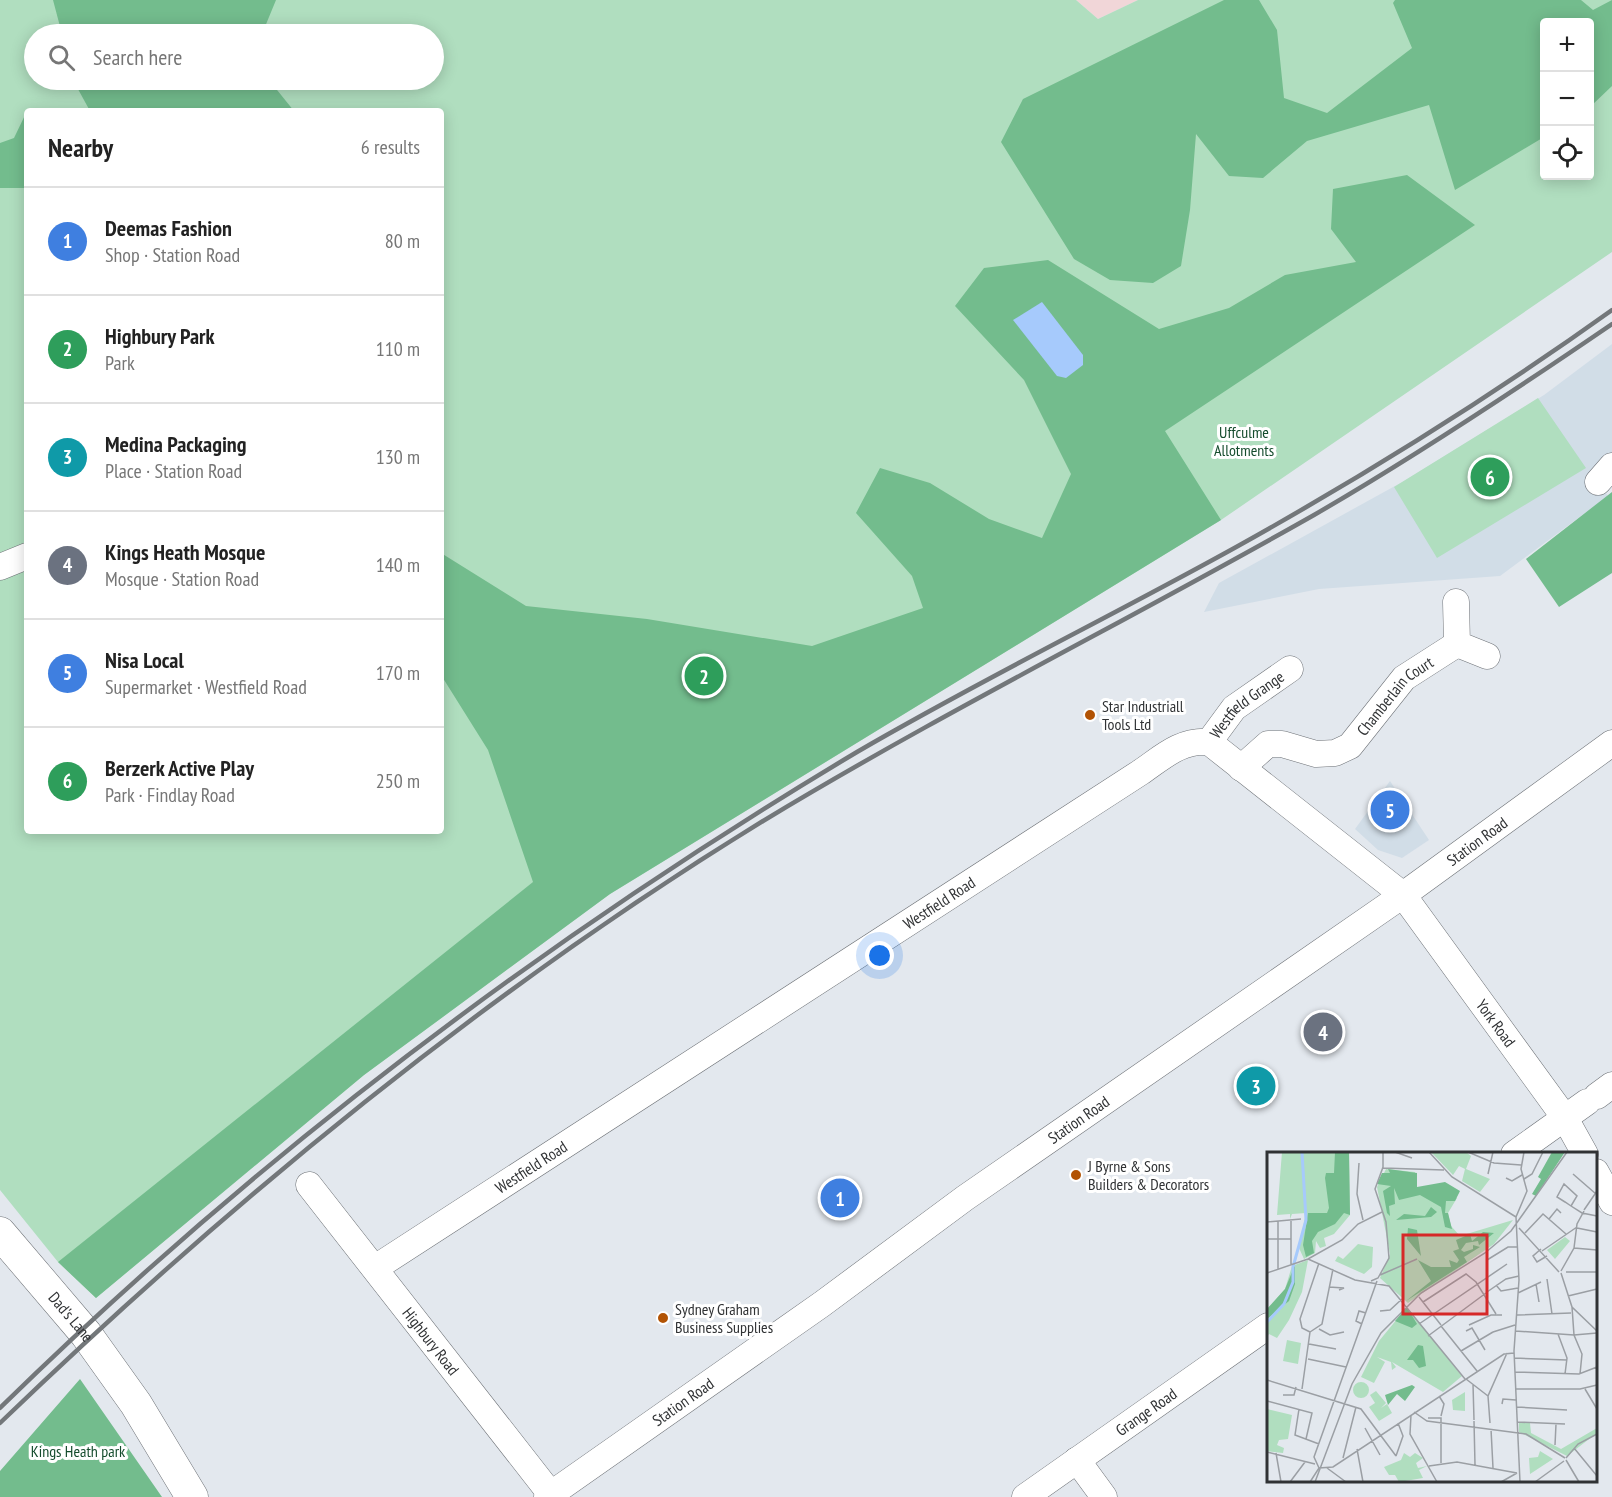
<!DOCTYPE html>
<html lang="en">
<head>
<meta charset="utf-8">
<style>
  body { margin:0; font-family:"PT Sans Narrow",sans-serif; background:#f2f2f2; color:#222 }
  .controls { position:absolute; right:18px; top:18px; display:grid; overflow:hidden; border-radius:6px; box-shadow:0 3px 15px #0003 }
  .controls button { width:54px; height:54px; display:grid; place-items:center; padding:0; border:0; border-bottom:2px solid #e0e0e0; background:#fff; color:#222; font:30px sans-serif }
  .you { position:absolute; left:880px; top:956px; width:21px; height:21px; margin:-15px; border:4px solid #fff; border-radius:50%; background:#1a73e8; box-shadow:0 0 0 9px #1a73e833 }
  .badge { display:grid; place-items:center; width:39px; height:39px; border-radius:50%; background:#d93025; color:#fff; font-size:20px; font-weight:700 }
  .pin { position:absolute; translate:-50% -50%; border:3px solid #fff; box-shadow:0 2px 6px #0006 }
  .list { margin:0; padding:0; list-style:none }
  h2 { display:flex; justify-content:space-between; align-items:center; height:78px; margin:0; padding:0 24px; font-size:26px }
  h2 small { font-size:20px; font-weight:400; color:#767676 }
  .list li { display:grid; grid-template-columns:39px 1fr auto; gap:18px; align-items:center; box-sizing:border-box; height:108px; padding:0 24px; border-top:2px solid #e0e0e0 }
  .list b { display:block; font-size:22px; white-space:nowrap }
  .list p { margin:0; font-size:20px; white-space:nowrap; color:#767676 }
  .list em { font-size:20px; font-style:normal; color:#767676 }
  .icon { flex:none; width:33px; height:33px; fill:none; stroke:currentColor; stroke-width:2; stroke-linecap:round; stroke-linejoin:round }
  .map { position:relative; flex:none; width:1612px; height:1497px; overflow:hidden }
  .search { position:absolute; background:#fff; box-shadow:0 3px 15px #0003; left:24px; top:24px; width:420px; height:66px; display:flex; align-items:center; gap:15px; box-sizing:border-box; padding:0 21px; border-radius:33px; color:#767676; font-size:22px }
  .panel { position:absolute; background:#fff; box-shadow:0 3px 15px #0003; left:24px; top:108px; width:420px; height:726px; border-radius:6px }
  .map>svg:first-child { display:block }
  .built { fill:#d1dde7 }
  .medical { fill:#f1d6d8 }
  .green { fill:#b0debf; fill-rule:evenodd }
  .forest { fill:#73bc8d }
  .water { fill:#a6cafc }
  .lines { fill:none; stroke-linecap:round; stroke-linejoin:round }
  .minor-casing { stroke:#6e7277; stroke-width:27 }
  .tertiary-casing { stroke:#6e7277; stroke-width:33 }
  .minor { stroke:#fff; stroke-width:26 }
  .tertiary { stroke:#fff; stroke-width:32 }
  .rail { stroke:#73777a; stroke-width:4.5 }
  .poi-dot { fill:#b25304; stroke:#fff; stroke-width:2 }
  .labels { text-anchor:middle; stroke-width:6; stroke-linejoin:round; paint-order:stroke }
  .park-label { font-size:16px; fill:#154c2d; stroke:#fff }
  .street-label { font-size:16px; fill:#303234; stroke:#fff }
  .poi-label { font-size:16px; fill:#303234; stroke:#fff; text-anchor:start }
  .inset-river { fill:none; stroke:#a6cafc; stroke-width:3 }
  .inset-road { fill:none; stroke:#9b9fa4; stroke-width:1.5 }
  .view { fill:#d62828; fill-opacity:0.15; stroke:#d62828; stroke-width:3 }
  .inset-edge { fill:none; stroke:#303234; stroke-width:3 }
</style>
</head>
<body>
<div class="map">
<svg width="1612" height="1497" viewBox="0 0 1612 1497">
  <rect width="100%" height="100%" fill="#e3e8ee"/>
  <path class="built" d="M1612,344V453L1598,462L1592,474L1608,496L1500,576L1319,589L1204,612L1219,583L1404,481L1544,395Z
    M1390,781L1429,840L1402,858L1378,850L1355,829Z"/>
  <path class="medical" d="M1076,0H1138L1098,19Z"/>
  <path class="green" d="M0,0H1076L1098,19L1138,0H1612V252L1221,520L610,894L364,1075L96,1298L58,1262L0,1190ZM1544,22H1590V176H1544ZM34,34H434V80H34ZM27,111H441V831H27Z
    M1538,398L1586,468L1437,558L1394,487Z"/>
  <path class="forest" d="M53,0H276L262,34H62Z
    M1224,0H1259L1277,30L1284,98L1327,113L1412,48L1393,3L1395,0H1581L1593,10L1612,0V86L1590,107V22H1544V137L1455,190L1429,105L1307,141L1263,178L1229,176L1196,134L1190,210L1181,266L1153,283L1110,280L1074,259L1001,142L1023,99Z
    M73,80H269L294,111H90Z
    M27,111V188H0V143L14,138Z
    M1407,175L1475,225L1165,431L1221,520L610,894L364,1075L96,1298L58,1262L533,882L488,750L441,675V553L526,606L647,619L812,646L923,608L912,576L856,513L880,468L930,483L989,519L1042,538L1071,474L1024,380L955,306L984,268L1048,260L1159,329L1229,308L1285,275L1356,262L1331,229L1333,189Z
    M1612,492V573L1559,607L1526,559Z
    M80,1379L162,1497H0V1471Z"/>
  <path class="water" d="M1042,302L1083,355V365L1066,378L1057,376L1013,320Z"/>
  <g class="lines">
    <g class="minor-casing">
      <g id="minor">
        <path d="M1598,482L1612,466"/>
        <path d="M0,567L27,556"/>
        <path d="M1456,602L1457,644L1487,656"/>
        <path id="s1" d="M1209,742L1234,708L1290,669"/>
        <path id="s2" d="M1241,768L1268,744H1282L1316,754L1335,753L1350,746L1404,678L1457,644"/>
        <path d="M1597,1096L1612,1085"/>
        <path d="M1514,1154L1587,1102"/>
        <path d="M1596,1172L1612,1202"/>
        <path id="s3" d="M309,1185L553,1497"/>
        <path id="s4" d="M375,1268L1141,772C1163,757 1180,740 1209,742L1403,895L1565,1118L1585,1154"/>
        <path d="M1077,1460L1104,1497"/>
        <path id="s5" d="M547,1497L822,1304L965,1198L1403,895L1612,743"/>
        <path id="s6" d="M1025,1497L1268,1326"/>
      </g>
    </g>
    <g class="tertiary-casing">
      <g id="tertiary">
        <path id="s7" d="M0,1233L86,1334L136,1404L192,1497"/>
      </g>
    </g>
    <use href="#minor" class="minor"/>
    <use href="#tertiary" class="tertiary"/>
    <path class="rail" d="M0,1408C258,1155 547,937 857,752C982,679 1112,616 1238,546C1367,474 1492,396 1612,310
      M0,1423C234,1198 486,991 763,821C943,712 1131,619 1314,515C1416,456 1514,391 1612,324"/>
  </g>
  <g class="poi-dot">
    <circle cx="1090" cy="715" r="6"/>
    <circle cx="1076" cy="1175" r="6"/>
    <circle cx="663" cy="1318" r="6"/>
  </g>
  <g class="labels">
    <g class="park-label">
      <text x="1244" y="438">Uffculme<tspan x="1244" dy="18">Allotments</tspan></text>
      <text x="78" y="1457">Kings Heath park</text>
    </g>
    <g class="street-label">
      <text dy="6" stroke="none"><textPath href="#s2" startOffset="189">Chamberlain Court</textPath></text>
      <text dy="6" stroke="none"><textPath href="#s1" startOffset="54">Westfield Grange</textPath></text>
      <text dy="6" stroke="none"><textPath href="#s5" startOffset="1138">Station Road</textPath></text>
      <text dy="6" stroke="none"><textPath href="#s4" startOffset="672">Westfield Road</textPath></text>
      <text dy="6" stroke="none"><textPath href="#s4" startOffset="1394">York Road</textPath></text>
      <text dy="6" stroke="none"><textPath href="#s5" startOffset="652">Station Road</textPath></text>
      <text dy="6" stroke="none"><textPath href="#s4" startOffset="186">Westfield Road</textPath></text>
      <text dy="6" stroke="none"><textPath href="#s7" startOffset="110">Dad's Lane</textPath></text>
      <text dy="6" stroke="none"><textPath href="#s3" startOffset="198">Highbury Road</textPath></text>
      <text dy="6" stroke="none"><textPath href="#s5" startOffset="166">Station Road</textPath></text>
      <text dy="6" stroke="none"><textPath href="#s6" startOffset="148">Grange Road</textPath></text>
    </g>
    <g class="poi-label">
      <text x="1102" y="712">Star Industriall<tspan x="1102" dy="18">Tools Ltd</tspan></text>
      <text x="1088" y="1172">J Byrne &amp; Sons<tspan x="1088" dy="18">Builders &amp; Decorators</tspan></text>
      <text x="675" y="1315">Sydney Graham<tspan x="675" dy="18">Business Supplies</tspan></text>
    </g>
  </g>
  <g transform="translate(1267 1152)">
    <rect width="330" height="330" fill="#e3e8ee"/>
    <path d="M15,0H82L83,63L67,82L57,86L59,94L53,96L49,89L48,101L37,107L32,96L39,61L25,62L23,67V62L10,63ZM164,0H199L204,4L199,17L223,27L213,40L195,29L198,17L192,14L186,23ZM119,17L148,20L147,36L190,46L181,61L184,74L193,84L246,68L227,92L141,151L113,126L123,102L110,35ZM298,85L303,89L288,107L280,98ZM91,92L106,95L105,115L97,122L68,109L71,104L76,107ZM41,108L35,140L22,168L10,186L2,182L0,185V157L18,137L25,114ZM140,155L195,224L176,240L125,210L129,215L125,218L124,210L110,205L118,210L107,231L94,225L112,189ZM20,188L34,191L31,212L16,209ZM86 238a8 8 0 1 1 16 0a8 8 0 1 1-16 0ZM109,239L119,251L114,256L120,252L125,261L112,269L102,255L108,251L103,243ZM198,240V259L186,258L185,248ZM0,257L25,263L21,287L12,288L10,293L17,296L16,301L0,299ZM252,271H263L264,281L294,297L330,276V281L300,304L252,280ZM273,299L286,307L263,322L262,306L271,305ZM137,301L143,305L148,301L156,306L149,311L151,316L160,314L152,318L156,326L132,330L128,323H122L117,315L134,308Z" fill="#b0debf"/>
    <path d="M68,0H82L83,63L77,61L68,72L51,80L45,89L47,101L39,105L36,93L41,61H60L62,56L58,26L59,21H67ZM285,0H298L269,44L265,42L274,27L271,25ZM121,17L150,21V35L178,30L193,39L188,49H179L178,61H181L185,77L178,75L174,55L153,43L132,48L127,36L128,52L122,54L123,64L120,61L116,39L124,34L110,32L115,21H123ZM164,55L170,60L164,65L129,68L137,62L158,64ZM141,76L150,78L154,104L140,87ZM216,80L227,81L212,93L211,89L199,91L194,98L197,100L206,97V93L213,95L197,105L200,110L139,149L164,129L151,108L164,115H184L182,108L190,111L192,108L186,99L192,97L189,88L203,82L205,89ZM28,113V132L22,149L0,167V157L18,137ZM140,155L150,172L145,176L128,169ZM151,193L156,194L159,214L152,216L146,208H140ZM145,233L148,235L138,249L130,242L121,253L118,243Z" fill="#73bc8d"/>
    <path class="inset-river" d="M0,170L17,152L26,130V115L39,68L35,0"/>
    <path class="inset-road" d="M128,0L145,6M162,0L185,25L249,65M201,0L227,11L254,13M92,11L90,42L96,68M116,16L177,18M221,22L226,0M306,22L329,42M239,26L245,29L255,23M257,27L265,22L276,0M304,54L310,44L297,32L290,45L298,50L304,54L315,61L330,64M317,58L330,39M282,67L290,57L294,61M11,69V118M0,70L34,67M252,76L292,120M310,76L330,80M258,81L276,62L299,82M0,87H24M307,96L330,98M274,97L266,104L270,110L280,104M275,99L310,75M41,107L88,128L122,134L198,227M220,108L241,95H251M24,113V68M294,119L307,96L310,72L317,59M299,120H330M0,121L41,107L75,88L91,72L115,60M294,121L305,155L330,179M113,123L150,107M280,127L285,162M104,129L111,126L122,106L119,70L108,37L116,15V0M269,132L272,150M229,133L234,139L251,136M62,135L77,136L72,138M220,140L239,127L252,124M251,141L274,130M301,144L330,137M152,145L174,173M156,150L199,122L209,130L229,162M305,155L307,183L315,202L313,222M113,159L123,158L135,147M250,163L304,161M95,172L89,169L92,159L99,161M152,172L240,112M202,173L224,163H235M174,174L210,219M52,177L63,183L77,180M199,179L205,176L218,198M248,179L307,183L330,181M43,180L35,176L33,167L52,111M43,180L55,172L66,117M226,180L248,173M291,182L300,206L298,222M161,184L219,141M42,192L69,197M330,196V222M194,199L226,180M247,206L300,208M41,207L79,215M248,220L312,222L330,215M199,227L221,244M0,228L94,257L129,304M206,232L207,268M35,237L43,180M249,237H313L330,233M318,237L330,257M16,243H27L29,235M172,244L177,252L174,264M0,249L45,261L39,287M235,252L236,247L249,248M250,255L300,258M32,257L28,283L52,292M147,260L160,269L259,282L298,306M144,263L143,282L170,330M161,266H174V311M207,269L208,313M250,270L298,272M223,271L221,244L240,201M98,276L113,303M224,277L226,316M288,293L289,272M307,296L330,324M90,297L96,330M0,300L48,312M9,301L14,330M129,304L136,284L131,271M76,306L89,255M299,306L311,292L330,282M299,308L312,330M162,314L190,310L250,321M52,316L47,305L110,129M60,316L79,330M23,330L38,310M43,330L52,316L66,315L237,202L247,201M48,330L85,232L114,181L154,141L218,101L244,79L300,0M234,330L250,321M253,330L247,199L252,128L249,65L260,39L254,17L257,0M268,330L297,309"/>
    <path class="view" d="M136,83H220V162H136Z"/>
    <rect width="330" height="330" class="inset-edge"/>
  </g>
</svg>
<div class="controls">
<button>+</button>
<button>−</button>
<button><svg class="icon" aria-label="locate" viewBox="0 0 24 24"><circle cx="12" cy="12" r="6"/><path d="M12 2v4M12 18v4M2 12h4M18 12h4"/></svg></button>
</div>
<div class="you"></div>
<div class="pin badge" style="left:840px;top:1198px;background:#3f7fe0">1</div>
<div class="pin badge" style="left:704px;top:676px;background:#2e9e5b">2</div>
<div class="pin badge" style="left:1256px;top:1086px;background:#0f9aa8">3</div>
<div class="pin badge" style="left:1323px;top:1032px;background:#6b7280">4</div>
<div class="pin badge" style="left:1390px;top:810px;background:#3f7fe0">5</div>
<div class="pin badge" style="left:1490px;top:477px;background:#2e9e5b">6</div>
<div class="search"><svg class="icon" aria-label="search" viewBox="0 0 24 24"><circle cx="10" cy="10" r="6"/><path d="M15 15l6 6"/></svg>Search here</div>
<section class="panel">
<h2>Nearby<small>6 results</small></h2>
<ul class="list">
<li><span class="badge" style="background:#3f7fe0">1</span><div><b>Deemas Fashion</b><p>Shop · Station Road</p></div><em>80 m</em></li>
<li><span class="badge" style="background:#2e9e5b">2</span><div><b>Highbury Park</b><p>Park</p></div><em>110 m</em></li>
<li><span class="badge" style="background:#0f9aa8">3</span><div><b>Medina Packaging</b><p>Place · Station Road</p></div><em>130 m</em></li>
<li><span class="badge" style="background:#6b7280">4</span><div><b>Kings Heath Mosque</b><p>Mosque · Station Road</p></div><em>140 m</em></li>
<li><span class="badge" style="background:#3f7fe0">5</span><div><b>Nisa Local</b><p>Supermarket · Westfield Road</p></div><em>170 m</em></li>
<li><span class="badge" style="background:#2e9e5b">6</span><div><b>Berzerk Active Play</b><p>Park · Findlay Road</p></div><em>250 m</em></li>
</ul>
</section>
</div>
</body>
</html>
